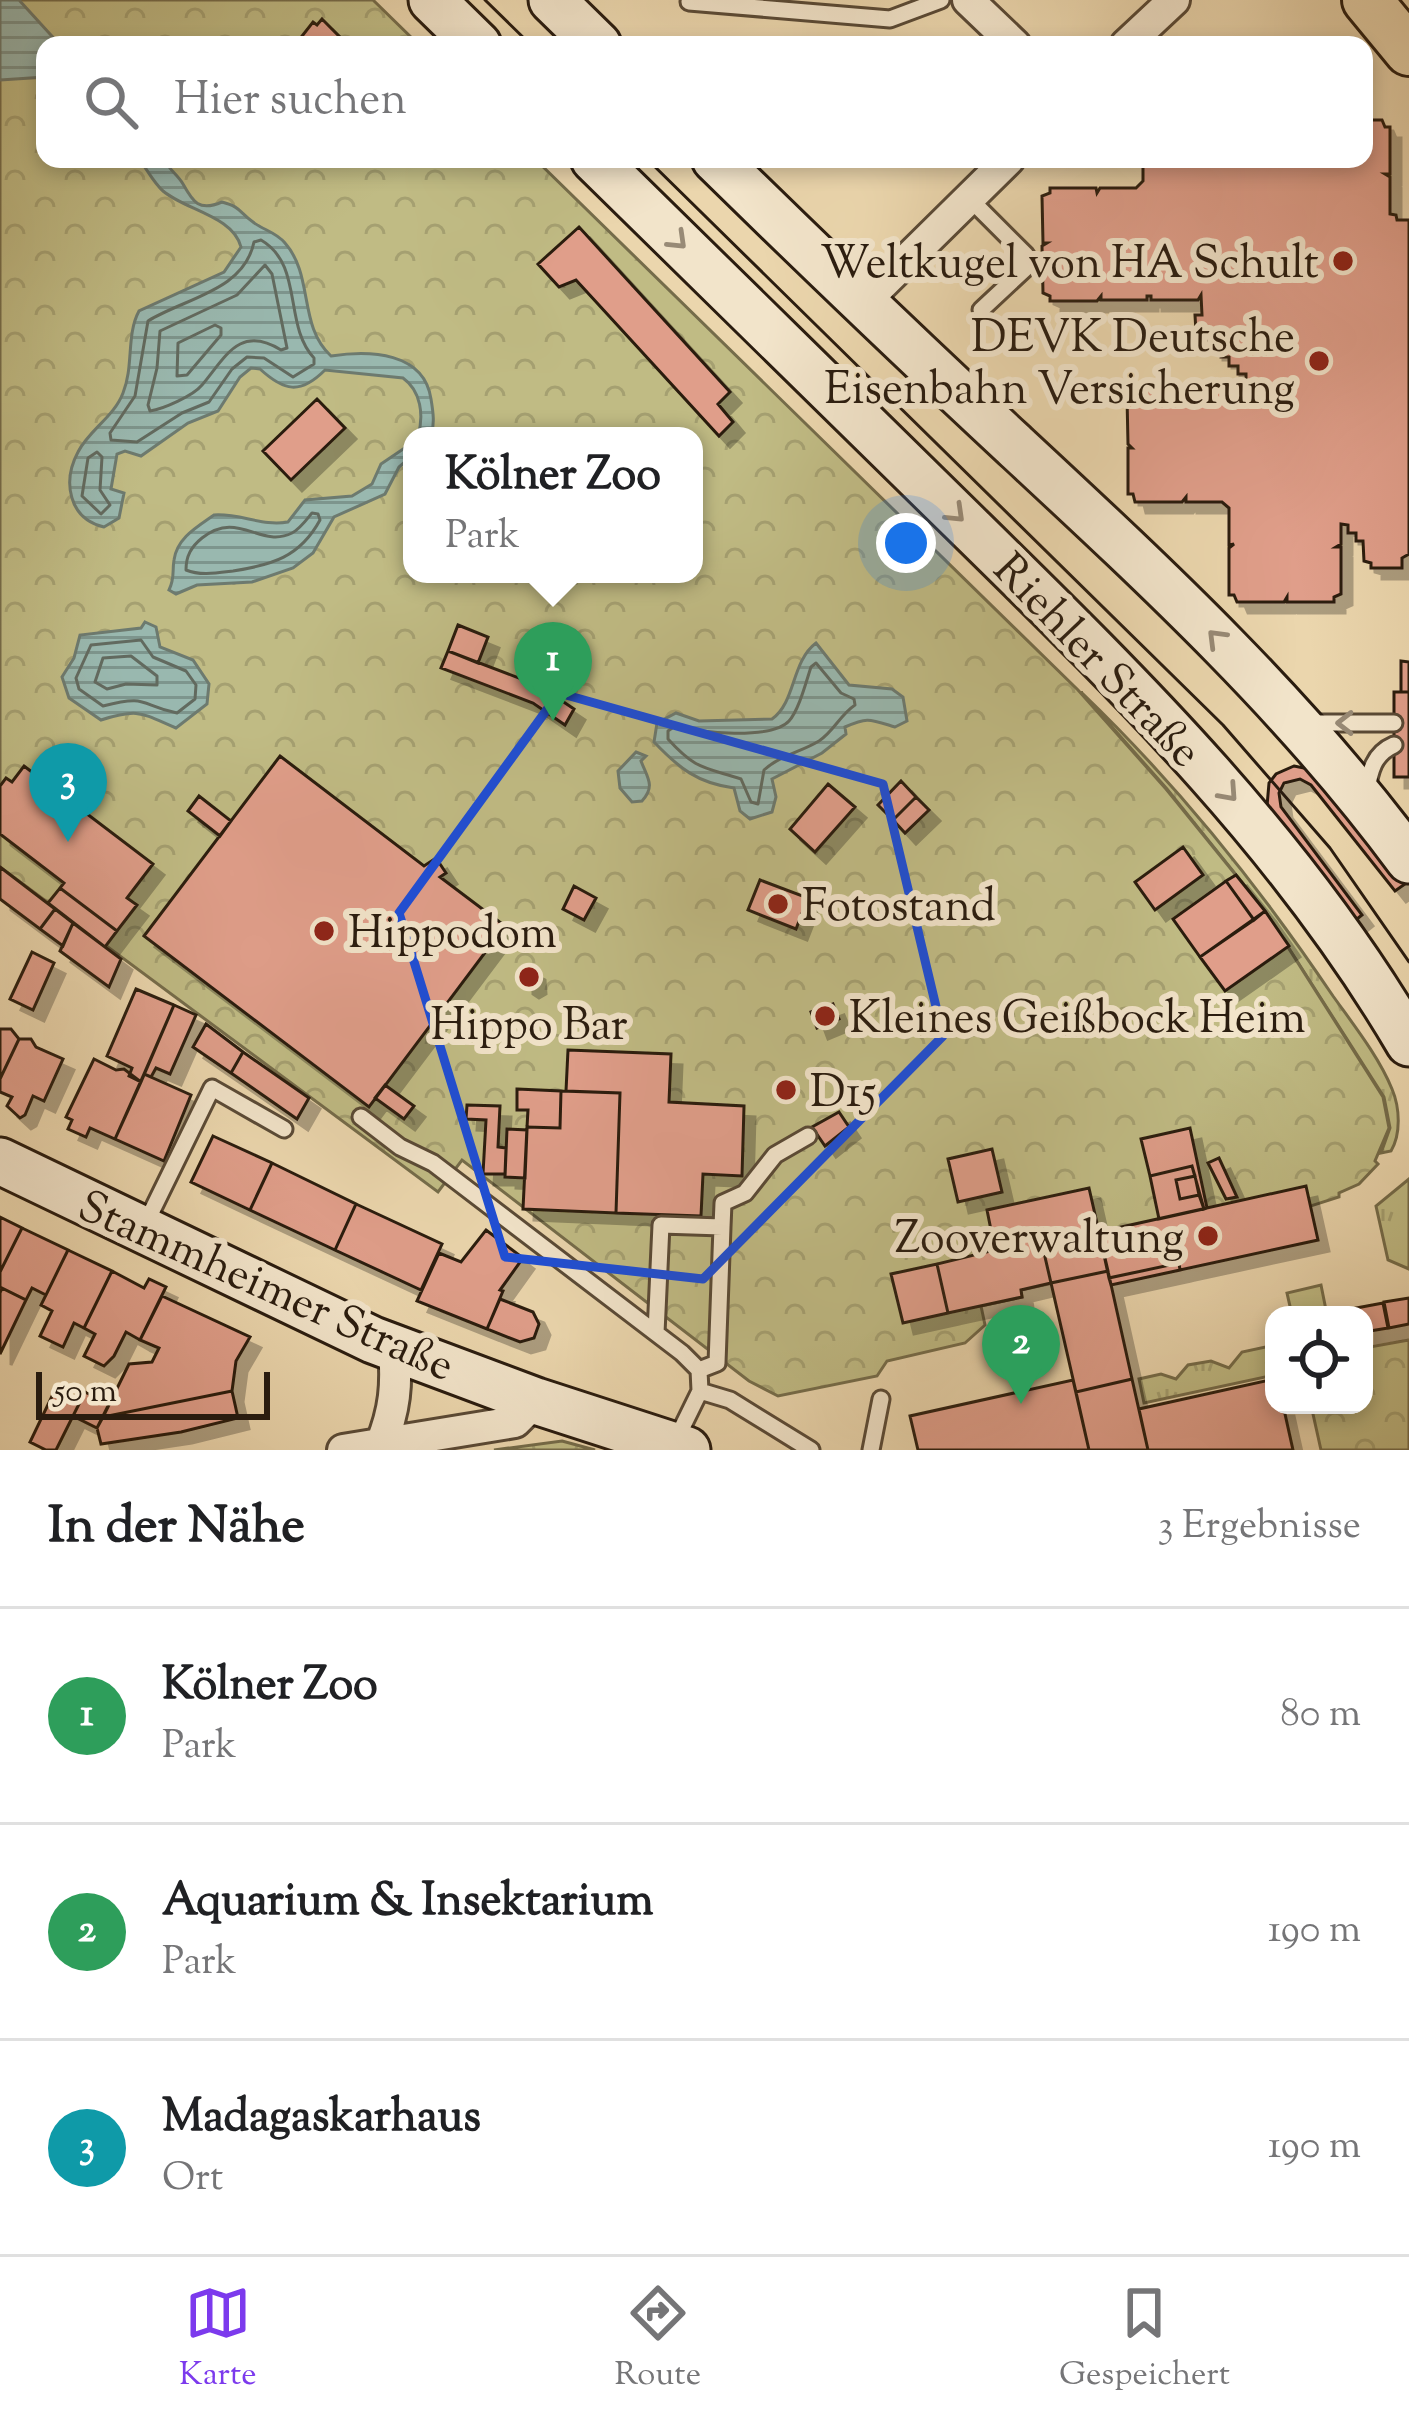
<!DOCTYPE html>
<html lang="de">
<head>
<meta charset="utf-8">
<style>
  body { margin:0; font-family:"Sorts Mill Goudy",serif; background:#f6f6f6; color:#202124 }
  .controls { position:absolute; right:36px; bottom:36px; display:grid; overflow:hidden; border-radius:24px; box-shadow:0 6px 18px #0003 }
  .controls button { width:108px; height:108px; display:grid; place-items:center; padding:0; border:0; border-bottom:3px solid #e0e0e0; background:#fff; color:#202124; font:60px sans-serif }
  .scale { position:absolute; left:36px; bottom:30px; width:234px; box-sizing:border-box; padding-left:12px; border:6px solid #2a1c0f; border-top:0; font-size:33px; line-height:42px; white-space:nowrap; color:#2a1c0f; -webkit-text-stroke:9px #f2e4ca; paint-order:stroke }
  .you { position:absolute; left:906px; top:543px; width:42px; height:42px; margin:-30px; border:9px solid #fff; border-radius:50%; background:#1a73e8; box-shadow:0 0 0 18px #1a73e833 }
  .badge { display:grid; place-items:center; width:78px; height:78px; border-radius:50%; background:#7c3aed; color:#fff; font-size:39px; font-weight:700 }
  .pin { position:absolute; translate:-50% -99px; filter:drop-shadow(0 3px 6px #0008) }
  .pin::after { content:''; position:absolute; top:63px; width:42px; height:36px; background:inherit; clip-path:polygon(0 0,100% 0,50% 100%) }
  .popup { position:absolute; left:403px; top:427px; width:300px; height:156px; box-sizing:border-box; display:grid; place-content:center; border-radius:24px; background:#fff; filter:drop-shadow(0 3px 9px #0005); font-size:39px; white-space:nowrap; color:#757577 }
  .popup b { font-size:45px; color:#202124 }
  .popup::after { content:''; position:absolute; left:50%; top:100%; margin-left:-24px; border:24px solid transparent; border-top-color:#fff }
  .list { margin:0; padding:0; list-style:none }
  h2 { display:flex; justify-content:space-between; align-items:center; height:156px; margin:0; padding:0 48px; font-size:51px }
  h2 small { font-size:39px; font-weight:400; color:#757577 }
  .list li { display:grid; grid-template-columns:78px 1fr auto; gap:36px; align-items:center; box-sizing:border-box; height:216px; padding:0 48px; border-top:3px solid #e0e0e0 }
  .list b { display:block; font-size:45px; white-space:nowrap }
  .list p { margin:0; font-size:39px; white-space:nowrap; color:#757577 }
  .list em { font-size:39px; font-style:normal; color:#757577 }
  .icon { flex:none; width:66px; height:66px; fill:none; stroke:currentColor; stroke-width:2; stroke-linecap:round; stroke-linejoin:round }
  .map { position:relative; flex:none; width:1409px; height:1450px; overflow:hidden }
  .search { position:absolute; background:#fff; box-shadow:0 6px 18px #0003; left:36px; right:36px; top:36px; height:132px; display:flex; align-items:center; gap:30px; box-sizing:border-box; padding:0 42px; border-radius:24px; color:#757577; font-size:45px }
  .sheet { height:804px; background:#fff }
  nav { display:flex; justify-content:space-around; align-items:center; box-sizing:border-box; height:168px; border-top:3px solid #e0e0e0; background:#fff; font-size:33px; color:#757577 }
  nav a { display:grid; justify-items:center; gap:6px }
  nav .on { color:#7c3aed }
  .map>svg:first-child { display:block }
  .grass { fill:url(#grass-tufts); stroke:#756c4a; stroke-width:3 }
  .forest { fill:url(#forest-crowns); stroke:#756c4a; stroke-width:3; fill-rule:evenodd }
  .water { fill:url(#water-rules); stroke:#6d7a6f; stroke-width:3 }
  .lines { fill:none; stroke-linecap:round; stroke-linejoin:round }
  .shore { stroke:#626a5f; stroke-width:3 }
  .building { fill:#e09e8a; stroke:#2a1c0f; stroke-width:3; filter:url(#shadow) }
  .lane-casing { stroke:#5a4a36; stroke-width:21 }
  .street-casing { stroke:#5a4a36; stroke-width:36 }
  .secondary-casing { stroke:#2a1c0f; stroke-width:51 }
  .primary-casing { stroke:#2a1c0f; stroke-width:54 }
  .lane { stroke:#f2e4ca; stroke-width:15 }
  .street { stroke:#f2e4ca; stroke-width:30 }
  .secondary { stroke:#f2e4ca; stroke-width:45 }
  .primary { stroke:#ebd6ad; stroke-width:48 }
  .tram { stroke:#2a1c0f; stroke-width:3 }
  .oneway { stroke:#988a76 }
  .marked { fill:none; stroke:#1d4ed8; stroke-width:9; stroke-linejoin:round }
  .poi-dot { fill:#8f2418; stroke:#f2e4ca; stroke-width:4.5 }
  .labels { text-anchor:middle; stroke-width:12; stroke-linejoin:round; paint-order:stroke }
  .poi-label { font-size:45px; fill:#2a1c0f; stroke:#f2e4ca; text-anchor:start }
  .street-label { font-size:45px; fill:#2a1c0f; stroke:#f2e4ca }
</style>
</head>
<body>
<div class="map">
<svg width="1409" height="1450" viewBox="0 0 1409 1450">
  <defs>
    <pattern id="grass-tufts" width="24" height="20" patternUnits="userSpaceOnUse" patternTransform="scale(3)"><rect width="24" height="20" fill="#c0bb84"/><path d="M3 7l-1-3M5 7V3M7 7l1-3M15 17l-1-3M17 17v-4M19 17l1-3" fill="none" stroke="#a5a071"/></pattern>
    <pattern id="forest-crowns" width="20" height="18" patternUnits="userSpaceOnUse" patternTransform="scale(3)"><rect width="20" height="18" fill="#c0bb84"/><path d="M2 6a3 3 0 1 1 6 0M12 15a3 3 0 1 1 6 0" fill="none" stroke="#a5a071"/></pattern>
    <pattern id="water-rules" width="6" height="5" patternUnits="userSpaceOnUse" patternTransform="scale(3)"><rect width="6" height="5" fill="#99b8af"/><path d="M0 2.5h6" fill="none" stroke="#7d958d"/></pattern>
    <filter id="shadow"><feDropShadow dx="11" dy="11" stdDeviation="0" flood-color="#0004"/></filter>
  </defs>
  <rect width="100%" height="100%" fill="#ebd6ad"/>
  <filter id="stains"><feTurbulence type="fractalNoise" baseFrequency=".00167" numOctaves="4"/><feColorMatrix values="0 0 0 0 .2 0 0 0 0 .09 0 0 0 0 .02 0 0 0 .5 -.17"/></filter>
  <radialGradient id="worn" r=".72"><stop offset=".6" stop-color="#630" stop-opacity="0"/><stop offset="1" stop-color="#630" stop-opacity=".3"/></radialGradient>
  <path class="grass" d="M1081,692C1176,783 1259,886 1333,996C1353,1024 1379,1057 1392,1089C1400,1108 1401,1134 1391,1151L1381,1153L1390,1128L1384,1097L1265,911L1167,789Z
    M1409,1179V1269L1388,1260L1376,1206Z
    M1321,1285L1327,1315H1292L1287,1293Z
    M1270,1346L1274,1375L1144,1403L1139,1379L1161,1374L1176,1379L1188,1365L1211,1361L1229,1368L1242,1352Z"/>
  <path class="forest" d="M0,0H373L419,45H45V159H535L1078,690L1166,789L1265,911L1383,1097L1389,1128L1375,1161L1378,1164L1359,1184L1339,1193V1197L1107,1271L1021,1290L1022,1297L981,1306L985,1325L965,1343L887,1361L877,1376L778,1396L749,1381L462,1160L438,1192L0,867ZM412,436H694V574H412Z
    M1409,1340V1450H1321L1311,1405H1364V1348Z
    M562,1441L595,1450H494Z"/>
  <path class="water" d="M0,0H19L60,45H45V77L0,80Z
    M139,159H164C169,170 177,174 183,184C193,202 199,212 222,202C241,207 239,212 253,222C263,230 276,232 285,243C314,276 298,326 331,356C370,350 424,352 431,399C433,411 435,424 431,436H418C424,415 421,391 403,378L325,370C300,395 284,391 260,369L251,368L240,377L218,411L188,423L141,456L125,451L117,454L111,489L124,493L119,518L104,527C69,519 62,482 78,452C89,430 114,417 123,393C134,366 126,335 139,311L224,272L241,247C233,216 185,210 163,191C153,182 147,169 139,159Z
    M412,443V456L399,467L385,494L334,517L313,553L293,568L252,582L197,585L176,594L169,590C175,578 172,572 174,560C177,538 197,527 214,515C240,513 263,527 288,522L305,500L352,496L372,484L381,464Z
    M145,622L156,627L160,647L193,660L209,684L207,704L176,728C141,713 139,708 101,720L69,698L62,677L74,658L80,635L141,628Z
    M816,643L849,685L892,689L903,697L907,721L895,727C869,719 868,717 845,727L846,734L822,753L772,779L776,797L772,812L750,819L740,811L734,788C697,783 679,768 654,742L657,723L676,713L699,721L772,719C796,702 791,662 816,643Z
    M636,752L646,756L641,761C647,777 656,786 642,801L632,802L620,788L618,771Z"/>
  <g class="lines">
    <path class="shore" d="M261,240C304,265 283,325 314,358V364L293,377L264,358L247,357L232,369L209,402L182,413L137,442L111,440L110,433L135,396L148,321C185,298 244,291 254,242Z
      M265,265L272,274L287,348L281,350C239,324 225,358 202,385C193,396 163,409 150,411L148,405L157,368L160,331L237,295Z
      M215,325L221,328V335L187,375L177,376L178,343Z
      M97,452L102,457L100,490L110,505L101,514L82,496L88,458Z
      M312,513L318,514L320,520C300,557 272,565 233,571C217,573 200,576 186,570C186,556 191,547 202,538C238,509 260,549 292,533C300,529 307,519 312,513Z
      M141,640L153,657L186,671L196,685L195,699L177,713C139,705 149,694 103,706L79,689L76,678L91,645Z
      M131,656L157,676V685L126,684L107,689L95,682L103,658Z
      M816,663L841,693L854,699L855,705C840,715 834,731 819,741C801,752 779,756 764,770L758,804L751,802L741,779C704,767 696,770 668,739V731L675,726C698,733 772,740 789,721C799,710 806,682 811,667Z"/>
  </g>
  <path class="building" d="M322,19L341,38L350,45H295L313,22L317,25Z
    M1364,120H1382L1385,127H1390V174H1385L1390,177V214L1396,215L1397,220H1409V554L1402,558V568H1371V563L1364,561L1363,541H1356V533H1348V525L1341,524V544L1336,547H1341V594L1334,597V602H1287V597L1284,602H1237L1234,595H1229V548L1234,544L1229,545V508L1222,502H1186V497L1182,502H1135L1133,494H1128V448H1132L1128,444L1127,397H1132L1135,390L1182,389V394L1186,389H1232L1236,394L1235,389H1255V382H1246V374H1238V366H1229V357H1221V349H1212V341H1204V332H1196L1195,315H1202L1201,295L1198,300H1151V296H1147V300H1101V296L1097,301H1050V296L1043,293L1042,246L1047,243H1043L1042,196L1050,193V188H1096L1097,193L1100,188H1136L1143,181V159H1255V164H1262V159H1364Z
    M579,227L730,392L718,404L733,422L719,436L576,280L559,287L538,264Z
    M317,399L345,428L291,480L263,451Z
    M458,625L488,637L478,663L448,651Z
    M448,651L540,686L574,709L565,725L533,703L441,668Z
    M1401,661L1409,662V692H1401Z
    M1394,692H1409V777H1394Z
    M280,756L424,866L436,858L446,873L440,877L505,926L369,1107L144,936Z
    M24,766L153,864L127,898L137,905L117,931L60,888L64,883L0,834V786L6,778L12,782Z
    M1294,766L1309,769L1405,884L1395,891L1311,785L1300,779L1284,783L1279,793L1281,807L1362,915L1352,923L1267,806L1269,783L1276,774Z
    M901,781L916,797L893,820L878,805Z
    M828,784L855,807L815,852L790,829Z
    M199,796L231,821L220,836L188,811Z
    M916,797L929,810L905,833L893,820Z
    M1183,847L1203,875L1155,910L1135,882Z
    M0,867L55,909L40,929L0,899Z
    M1236,875L1265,911L1254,920L1226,881Z
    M760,880L808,898L796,929L748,910Z
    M1226,881L1254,920L1200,957L1173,919Z
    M574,886L596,898L584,920L563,909Z
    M60,888L117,931L105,947L48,903Z
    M55,909L73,923L63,946L40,929Z
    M1265,911L1289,946L1225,991L1200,957Z
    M73,923L121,959L109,987L60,951Z
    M32,952L54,963L33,1010L10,999Z
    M528,966L534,969L535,983L528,987L522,983V971Z
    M136,989L174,1005L141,1082L129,1076L132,1068L107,1056Z
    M833,1004L839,1019L817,1028L811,1012Z
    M174,1005L196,1015L170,1074L156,1068L151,1077L144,1074Z
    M206,1024L243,1052L231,1073L193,1047Z
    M0,1029H11L19,1039L0,1079Z
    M19,1039H31L36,1047L63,1059L44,1101L33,1096L25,1115L20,1118L7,1106L12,1097L0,1092V1079Z
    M568,1050L671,1054L669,1102L744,1106L742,1176L703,1174L701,1216L616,1213L620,1093L566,1091Z
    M243,1052L309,1098L297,1119L231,1073Z
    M94,1059L116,1070L124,1069L141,1082L115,1139L90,1128L86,1137L68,1129L72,1120L66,1117Z
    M144,1074L191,1095L164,1161L115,1139Z
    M385,1085L414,1106L404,1119L375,1098Z
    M517,1089L561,1091L560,1128L527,1127L528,1110H517Z
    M561,1091L620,1093L616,1213L523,1209L527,1127L560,1128Z
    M467,1105L500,1106L498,1147L506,1148L505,1174H483L486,1120L466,1119Z
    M839,1112L849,1127L825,1146L812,1127Z
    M1190,1128L1207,1208L1204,1209L1192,1166L1150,1176L1141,1139Z
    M507,1129L527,1130L525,1178L505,1177Z
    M213,1136L272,1163L250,1210L191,1182Z
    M992,1149L1002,1192L958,1202L948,1159Z
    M1219,1158L1237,1197L1226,1199L1208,1163Z
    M272,1163L356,1204L335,1250L250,1210Z
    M1192,1166L1195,1176L1176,1180L1180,1199L1199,1195L1204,1209L1159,1219L1150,1176Z
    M1195,1176L1199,1195L1180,1199L1176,1180Z
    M1306,1186L1318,1240L1180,1270L1179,1263L1109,1278L1099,1232Z
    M1089,1188L1099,1232L1042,1244L1051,1283L1021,1290L1022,1297L948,1313L937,1264L995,1250L987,1210Z
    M356,1204L442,1244L421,1290L335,1250Z
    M0,1217L22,1228L0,1272Z
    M22,1228L68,1250L46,1295L32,1288L26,1300L0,1287V1272Z
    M486,1230L523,1258L500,1290L503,1291L487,1329L417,1301L439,1253L461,1262Z
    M1099,1232L1108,1271L1051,1283L1042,1244Z
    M68,1250L112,1271L84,1328L74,1323L63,1347L40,1336L52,1311L41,1305Z
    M1179,1263L1180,1270L1111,1285L1109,1278Z
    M937,1264L948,1313L903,1323L891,1274Z
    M112,1271L144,1288L149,1279L166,1287L140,1340L126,1332L114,1356L104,1366L84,1356L95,1334L84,1328Z
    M1108,1271L1132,1379L1076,1392L1051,1283Z
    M2,1288L26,1300L0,1354V1293Z
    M162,1296L250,1337L236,1361L232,1391L103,1417L129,1364L152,1362L159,1348L140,1340Z
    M1409,1298V1324L1389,1328L1384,1302Z
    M500,1299L533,1312L539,1324L534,1338L520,1342L487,1329Z
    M1383,1303L1388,1328L1364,1332V1315H1352L1351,1309Z
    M1132,1379L1148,1450H1089L1076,1392Z
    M1274,1379V1405H1283L1293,1450H1148L1139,1409Z
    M1073,1380L1089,1450H918L910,1416Z
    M232,1391L238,1418L181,1432L101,1444L97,1428L103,1417Z
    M54,1392L79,1404L56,1450H46L30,1442Z
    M85,1392L109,1404L97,1428L73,1416Z"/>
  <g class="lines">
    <g class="lane-casing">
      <path id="lane" d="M689,2L890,19L941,0
        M969,198L1026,255V268L981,310
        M1307,723H1394
        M1366,793C1370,772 1373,754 1394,745
        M361,1117L400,1147L433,1163L682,1353L699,1370L700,1391L675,1442
        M144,1227L212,1088L284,1129
        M656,1333L661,1225L722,1227L723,1203L745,1193L775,1155L808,1136
        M699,1370L717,1363L722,1227
        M700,1391L730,1400L811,1450
        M871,1450L881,1399"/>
    </g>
    <g class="street-casing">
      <path id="street" d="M968,0L1015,45
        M1126,45L1174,0
        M862,304L1009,159
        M381,1444C395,1410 397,1384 394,1349
        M343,1450L515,1422L536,1401"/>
    </g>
    <g class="secondary-casing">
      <path id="secondary" d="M432,0L478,45
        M552,0L598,45
        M594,159C720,283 846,406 972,530C1135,690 1293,845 1409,1043
        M715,159C813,255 912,350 1012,443C1153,574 1295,705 1409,860
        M0,1161L373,1340L536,1401L687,1450"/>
    </g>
    <g class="primary-casing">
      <path id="primary" d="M1367,0L1409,51"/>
    </g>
    <use href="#lane" class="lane"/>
    <use href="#street" class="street"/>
    <use href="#secondary" class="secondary"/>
    <use href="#primary" class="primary"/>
    <path class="tram" d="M485,0L531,45
      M647,159L1223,725L1330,848L1409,962"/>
  </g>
  <defs><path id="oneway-chevron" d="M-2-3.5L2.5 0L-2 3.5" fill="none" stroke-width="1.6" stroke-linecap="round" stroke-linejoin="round" transform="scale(3)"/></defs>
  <g class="oneway">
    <use href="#oneway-chevron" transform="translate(678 241) rotate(44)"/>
    <use href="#oneway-chevron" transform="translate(956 514) rotate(44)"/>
    <use href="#oneway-chevron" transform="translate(1216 638) rotate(-135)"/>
    <use href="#oneway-chevron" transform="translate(1345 723) rotate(-180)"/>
    <use href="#oneway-chevron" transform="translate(1229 793) rotate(48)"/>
  </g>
  <path class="marked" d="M559,693L883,784L943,1036L703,1279L505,1257L399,913Z"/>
  <g class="poi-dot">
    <circle cx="1343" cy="261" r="12"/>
    <circle cx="1319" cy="361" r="12"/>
    <circle cx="778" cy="904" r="12"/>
    <circle cx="324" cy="931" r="12"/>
    <circle cx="529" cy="977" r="12"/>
    <circle cx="825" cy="1016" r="12"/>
    <circle cx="786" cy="1090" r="12"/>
    <circle cx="1208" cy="1236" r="12"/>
  </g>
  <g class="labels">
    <g class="poi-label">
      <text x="1319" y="277" text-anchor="end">Weltkugel von HA Schult</text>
      <text x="1295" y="351" text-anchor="end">DEVK Deutsche<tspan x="1295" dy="52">Eisenbahn Versicherung</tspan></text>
      <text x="802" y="920">Fotostand</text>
      <text x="348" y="947">Hippodom</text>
      <text x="849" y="1032">Kleines Geißbock Heim</text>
      <text x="529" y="1039" text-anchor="middle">Hippo Bar</text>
      <text x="810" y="1106">D15</text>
      <text x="1184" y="1252" text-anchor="end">Zooverwaltung</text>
    </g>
    <g class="street-label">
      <text transform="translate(1099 659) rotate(46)" y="16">Riehler Straße</text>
      <text transform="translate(267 1284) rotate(24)" y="16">Stammheimer Straße</text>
    </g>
  </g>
  <rect width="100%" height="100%" filter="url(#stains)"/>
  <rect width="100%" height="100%" fill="url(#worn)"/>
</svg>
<div class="controls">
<button><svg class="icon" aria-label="locate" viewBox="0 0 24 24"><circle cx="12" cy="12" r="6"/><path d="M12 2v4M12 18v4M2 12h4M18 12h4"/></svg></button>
</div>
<div class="scale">50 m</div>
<div class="you"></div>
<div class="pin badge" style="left:553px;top:721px;background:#2e9e5b">1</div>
<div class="popup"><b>Kölner Zoo</b>Park</div>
<div class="pin badge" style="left:1021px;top:1404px;background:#2e9e5b">2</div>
<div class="pin badge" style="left:68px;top:842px;background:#0f9aa8">3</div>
<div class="search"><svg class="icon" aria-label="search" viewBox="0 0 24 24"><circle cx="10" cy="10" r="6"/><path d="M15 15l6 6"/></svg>Hier suchen</div>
</div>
<section class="sheet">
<h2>In der Nähe<small>3 Ergebnisse</small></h2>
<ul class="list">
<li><span class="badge" style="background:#2e9e5b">1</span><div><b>Kölner Zoo</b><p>Park</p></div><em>80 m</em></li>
<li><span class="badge" style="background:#2e9e5b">2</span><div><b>Aquarium &amp; Insektarium</b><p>Park</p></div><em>190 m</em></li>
<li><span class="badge" style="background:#0f9aa8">3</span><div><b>Madagaskarhaus</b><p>Ort</p></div><em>190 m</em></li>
</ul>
</section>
<nav>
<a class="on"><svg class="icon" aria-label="map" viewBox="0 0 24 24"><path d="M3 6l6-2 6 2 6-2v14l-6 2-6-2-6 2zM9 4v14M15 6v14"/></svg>Karte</a>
<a><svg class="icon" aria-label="directions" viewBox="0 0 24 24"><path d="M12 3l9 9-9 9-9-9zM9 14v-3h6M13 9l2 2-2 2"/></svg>Route</a>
<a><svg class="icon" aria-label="saved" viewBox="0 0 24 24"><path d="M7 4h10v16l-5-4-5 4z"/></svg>Gespeichert</a>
</nav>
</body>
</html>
